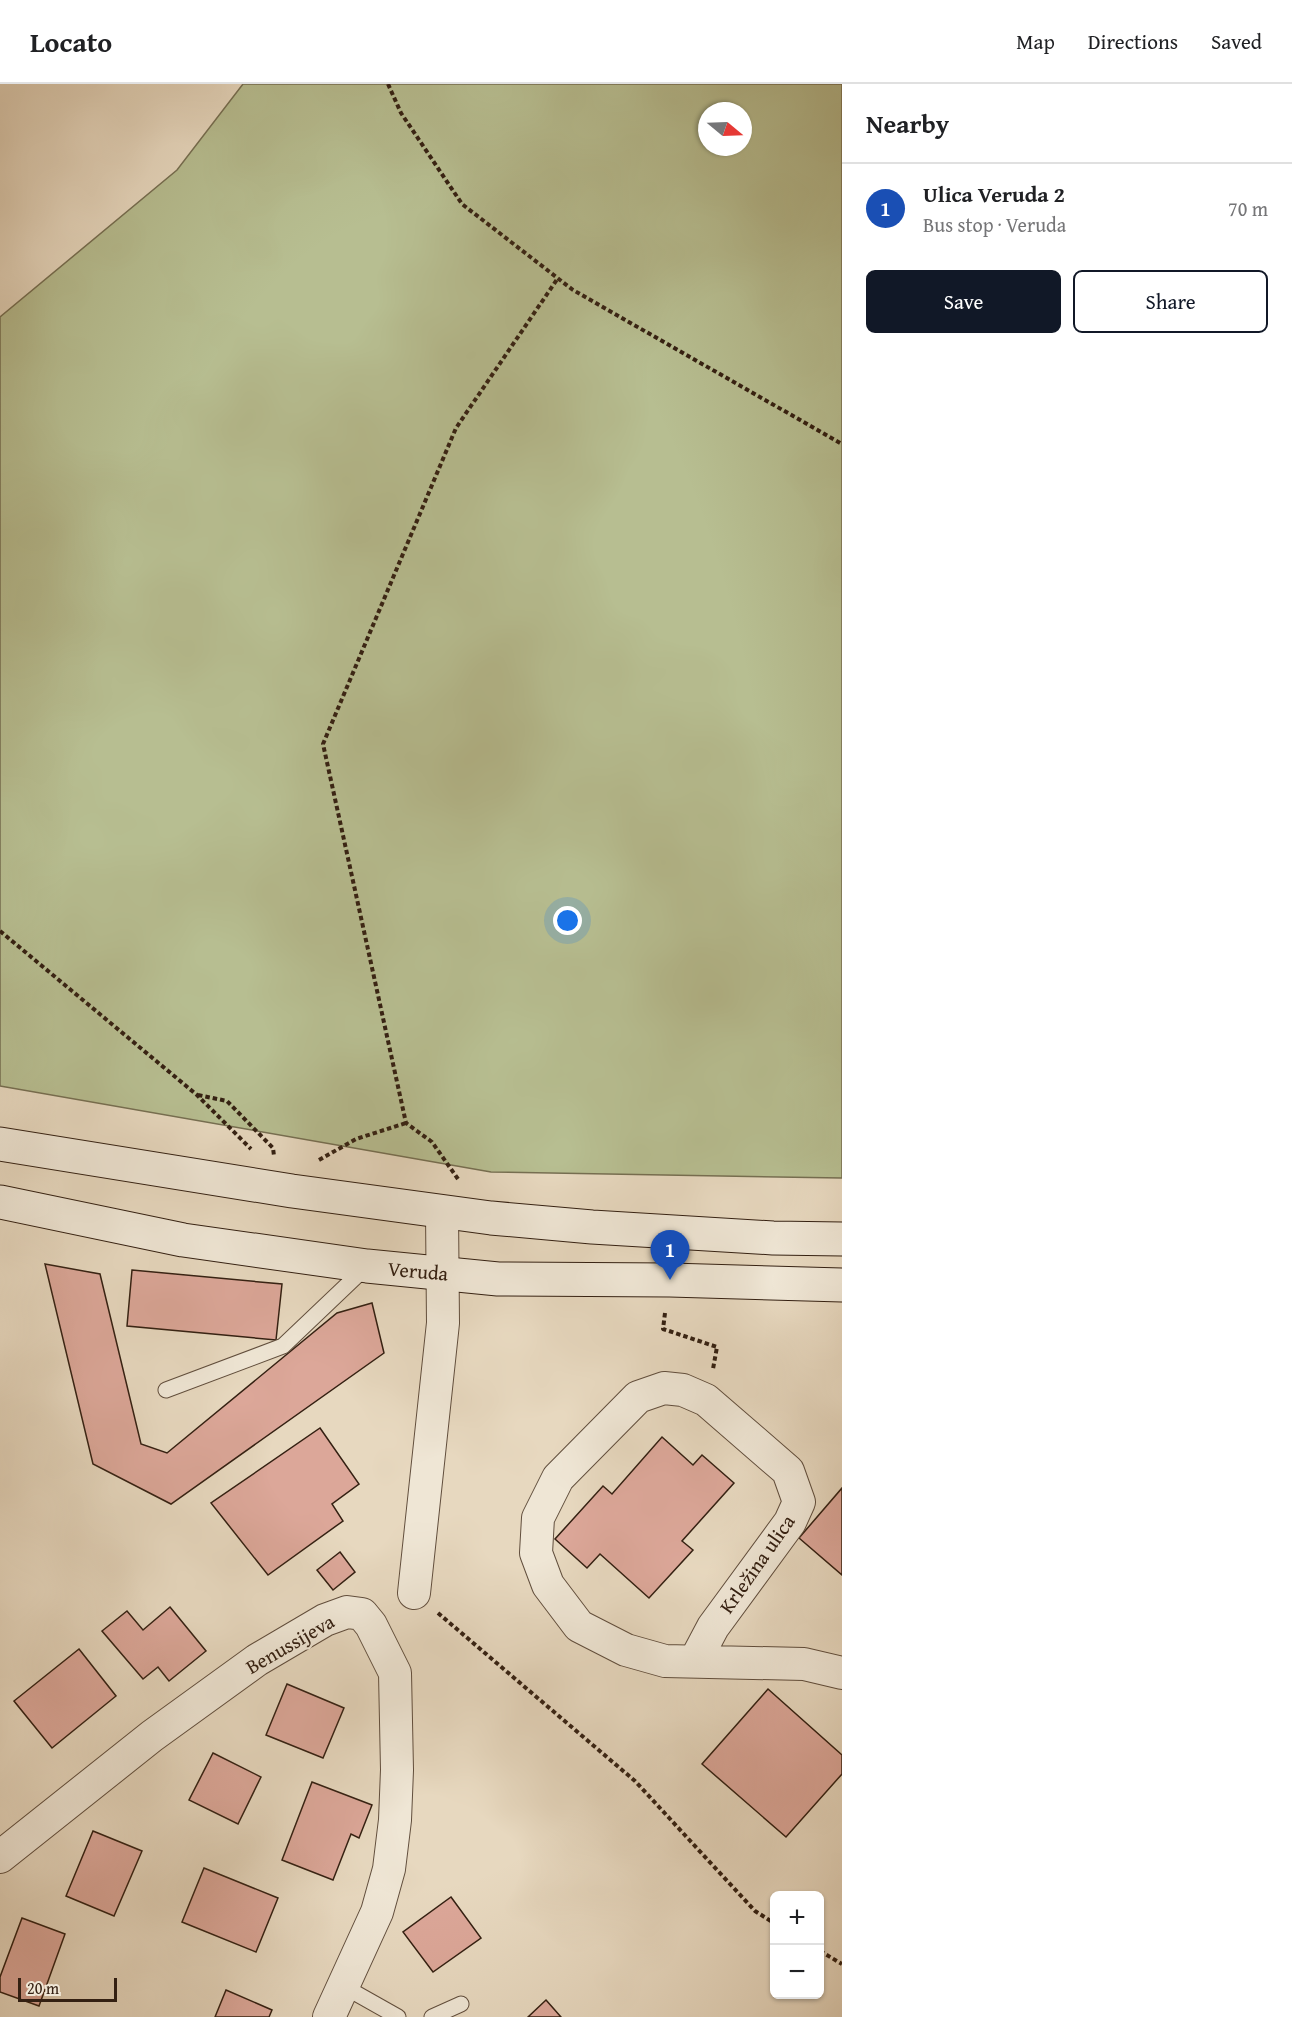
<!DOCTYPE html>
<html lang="en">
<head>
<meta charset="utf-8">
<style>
  body { margin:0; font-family:"Gentium Book Plus",serif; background:#f2f2f2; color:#202124 }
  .controls { position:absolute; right:18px; bottom:18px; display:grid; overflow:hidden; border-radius:9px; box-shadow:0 2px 4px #0004 }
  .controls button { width:54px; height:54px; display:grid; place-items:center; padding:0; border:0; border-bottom:2px solid #e0e0e0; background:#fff; color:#202124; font:30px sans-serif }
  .compass { position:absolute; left:698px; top:18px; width:54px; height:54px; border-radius:50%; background:#fff; box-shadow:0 2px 4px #0004; rotate:109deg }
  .scale { position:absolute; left:18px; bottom:15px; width:99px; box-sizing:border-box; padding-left:6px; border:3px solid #342012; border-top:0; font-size:16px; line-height:21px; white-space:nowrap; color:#342012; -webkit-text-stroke:4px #efe6d5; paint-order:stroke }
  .you { position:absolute; left:568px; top:837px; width:21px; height:21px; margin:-15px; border:4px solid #fff; border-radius:50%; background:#1a73e8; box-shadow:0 0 0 9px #1a73e833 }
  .badge { display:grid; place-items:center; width:39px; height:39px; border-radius:50%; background:#111827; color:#fff; font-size:20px; font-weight:700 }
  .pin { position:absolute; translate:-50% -50px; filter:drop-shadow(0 2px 3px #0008) }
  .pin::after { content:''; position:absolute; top:32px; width:21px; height:18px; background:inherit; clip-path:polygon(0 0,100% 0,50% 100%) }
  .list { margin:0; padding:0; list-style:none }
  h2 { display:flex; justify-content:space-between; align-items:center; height:78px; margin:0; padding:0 24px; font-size:26px }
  h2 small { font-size:20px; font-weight:400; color:#757577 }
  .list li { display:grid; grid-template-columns:39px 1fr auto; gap:18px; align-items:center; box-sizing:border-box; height:90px; padding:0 24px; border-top:2px solid #e0e0e0 }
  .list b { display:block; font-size:22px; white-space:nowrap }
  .list p { margin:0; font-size:20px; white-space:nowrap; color:#757577 }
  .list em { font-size:20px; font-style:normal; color:#757577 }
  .actions { display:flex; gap:12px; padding:18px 24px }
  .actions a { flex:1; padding:14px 0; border:2px solid #111827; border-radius:9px; text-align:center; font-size:21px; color:#111827 }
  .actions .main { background:#111827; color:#fff }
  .map { position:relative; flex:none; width:842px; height:1933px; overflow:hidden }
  header { display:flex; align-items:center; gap:36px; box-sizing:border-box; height:84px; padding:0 30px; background:#fff; border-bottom:2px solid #e0e0e0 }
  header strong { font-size:28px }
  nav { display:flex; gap:33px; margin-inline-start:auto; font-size:21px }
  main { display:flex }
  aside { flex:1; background:#fff }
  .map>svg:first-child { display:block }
  .green { fill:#b7be91; stroke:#766f52; stroke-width:1.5; fill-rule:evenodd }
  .building { fill:#dca799; stroke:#342012; stroke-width:1.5 }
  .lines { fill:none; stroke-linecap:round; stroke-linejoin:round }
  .service-casing { stroke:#614e3d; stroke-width:17 }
  .minor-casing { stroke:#614e3d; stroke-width:34 }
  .secondary-casing { stroke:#342012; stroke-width:35 }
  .path { stroke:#342012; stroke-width:4; stroke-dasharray:4.5 3; stroke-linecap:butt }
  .service { stroke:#efe6d5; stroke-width:15 }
  .minor { stroke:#efe6d5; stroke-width:32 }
  .secondary { stroke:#efe6d5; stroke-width:33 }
  .labels { text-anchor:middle; stroke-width:4.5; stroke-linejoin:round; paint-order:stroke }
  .street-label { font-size:20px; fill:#342012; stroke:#efe6d5 }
</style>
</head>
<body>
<header>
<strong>Locato</strong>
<nav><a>Map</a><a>Directions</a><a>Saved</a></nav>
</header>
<main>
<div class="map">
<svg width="842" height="1933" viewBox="0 0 842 1933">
  <rect width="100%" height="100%" fill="#e7d8bf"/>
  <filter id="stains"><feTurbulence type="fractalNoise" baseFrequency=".00333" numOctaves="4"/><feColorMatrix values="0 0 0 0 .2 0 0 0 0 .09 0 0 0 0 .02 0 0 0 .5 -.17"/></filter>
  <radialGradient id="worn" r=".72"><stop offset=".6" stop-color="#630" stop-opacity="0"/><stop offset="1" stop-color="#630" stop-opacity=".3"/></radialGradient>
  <path class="green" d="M243,0H842V1094L491,1088L0,1002V233L177,86ZM707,27H743V63H707Z"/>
  <path class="building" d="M45,1180L100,1190L141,1360L167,1369L337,1229L372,1219L384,1269L171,1420L93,1380Z
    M132,1186L282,1200L276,1256L127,1242Z
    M320,1344L359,1400L332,1420L343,1437L268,1491L211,1419Z
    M662,1353L693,1381L702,1371L734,1399L682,1457L693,1466L649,1514L600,1470L587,1484L555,1455L603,1402L612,1410Z
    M842,1404V1491L799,1454Z
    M340,1468L355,1488L333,1506L317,1486Z
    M170,1523L206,1567L169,1597L158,1583L143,1595L102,1547L127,1527L143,1546Z
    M79,1565L116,1612L52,1664L14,1617Z
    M287,1600L344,1624L323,1674L266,1651Z
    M768,1605L842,1671V1690L786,1753L702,1680Z
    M213,1669L261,1693L238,1740L189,1716Z
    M312,1698L372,1721L359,1754L351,1750L333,1796L282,1776Z
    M93,1747L142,1767L114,1832L66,1812Z
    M204,1784L278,1814L256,1868L182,1838Z
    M451,1813L481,1854L433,1888L403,1848Z
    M22,1834L65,1850L39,1922L0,1908V1893Z
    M226,1906L272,1926L269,1933H215Z
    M546,1916L561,1933H528Z"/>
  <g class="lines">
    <g class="service-casing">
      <path id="service" d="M166,1306L283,1262L367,1182
        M343,1902L398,1933
        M432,1933L461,1920"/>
    </g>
    <g class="minor-casing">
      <path id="minor" d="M414,1509L443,1239L442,1128
        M695,1577L713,1543L790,1438L799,1418L788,1387L706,1316L683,1306L664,1304L638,1313L558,1394L538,1434L536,1469L548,1501L579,1542L626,1566L665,1577L804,1580L842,1589
        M0,1773L152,1652L257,1576L325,1536L347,1528L362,1530L371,1541L395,1589L397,1686L395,1736L389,1785L377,1828L329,1933"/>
    </g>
    <g class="secondary-casing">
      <path id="secondary" d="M0,1060L292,1107L491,1134L592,1143L773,1154L842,1155
        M0,1118L183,1156L367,1182L498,1195L670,1196L842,1201"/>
    </g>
    <path class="path" d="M388,0L401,29L462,120L573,206L842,360
      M0,847L197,1011L251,1065
      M198,1011L227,1017L273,1064L274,1072
      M319,1076L356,1055L406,1039
      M458,1095L432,1058L406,1039L323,660L456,344L558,194
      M665,1229L663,1245L717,1263L713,1285
      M438,1529L635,1697L755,1827L774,1839
      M820,1867L842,1880"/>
    <use href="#service" class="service"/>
    <use href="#minor" class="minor"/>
    <use href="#secondary" class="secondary"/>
  </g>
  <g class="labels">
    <g class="street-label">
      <text transform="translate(418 1187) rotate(5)" y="7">Veruda</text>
      <text transform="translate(757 1480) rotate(-55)" y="7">Krležina ulica</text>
      <text transform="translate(290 1560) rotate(-30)" y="7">Benussijeva</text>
    </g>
  </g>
  <rect width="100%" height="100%" filter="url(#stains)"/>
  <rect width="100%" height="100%" fill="url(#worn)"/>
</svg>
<div class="controls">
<button>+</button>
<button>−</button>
</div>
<svg class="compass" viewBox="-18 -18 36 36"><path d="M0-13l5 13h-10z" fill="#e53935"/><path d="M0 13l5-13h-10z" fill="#757577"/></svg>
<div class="scale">20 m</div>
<div class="you"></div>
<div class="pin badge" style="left:670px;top:1196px;background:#1a4fb4">1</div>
</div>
<aside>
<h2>Nearby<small></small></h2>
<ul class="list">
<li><span class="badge" style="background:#1a4fb4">1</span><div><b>Ulica Veruda 2</b><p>Bus stop · Veruda</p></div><em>70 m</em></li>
</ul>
<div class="actions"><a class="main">Save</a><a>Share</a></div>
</aside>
</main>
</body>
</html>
